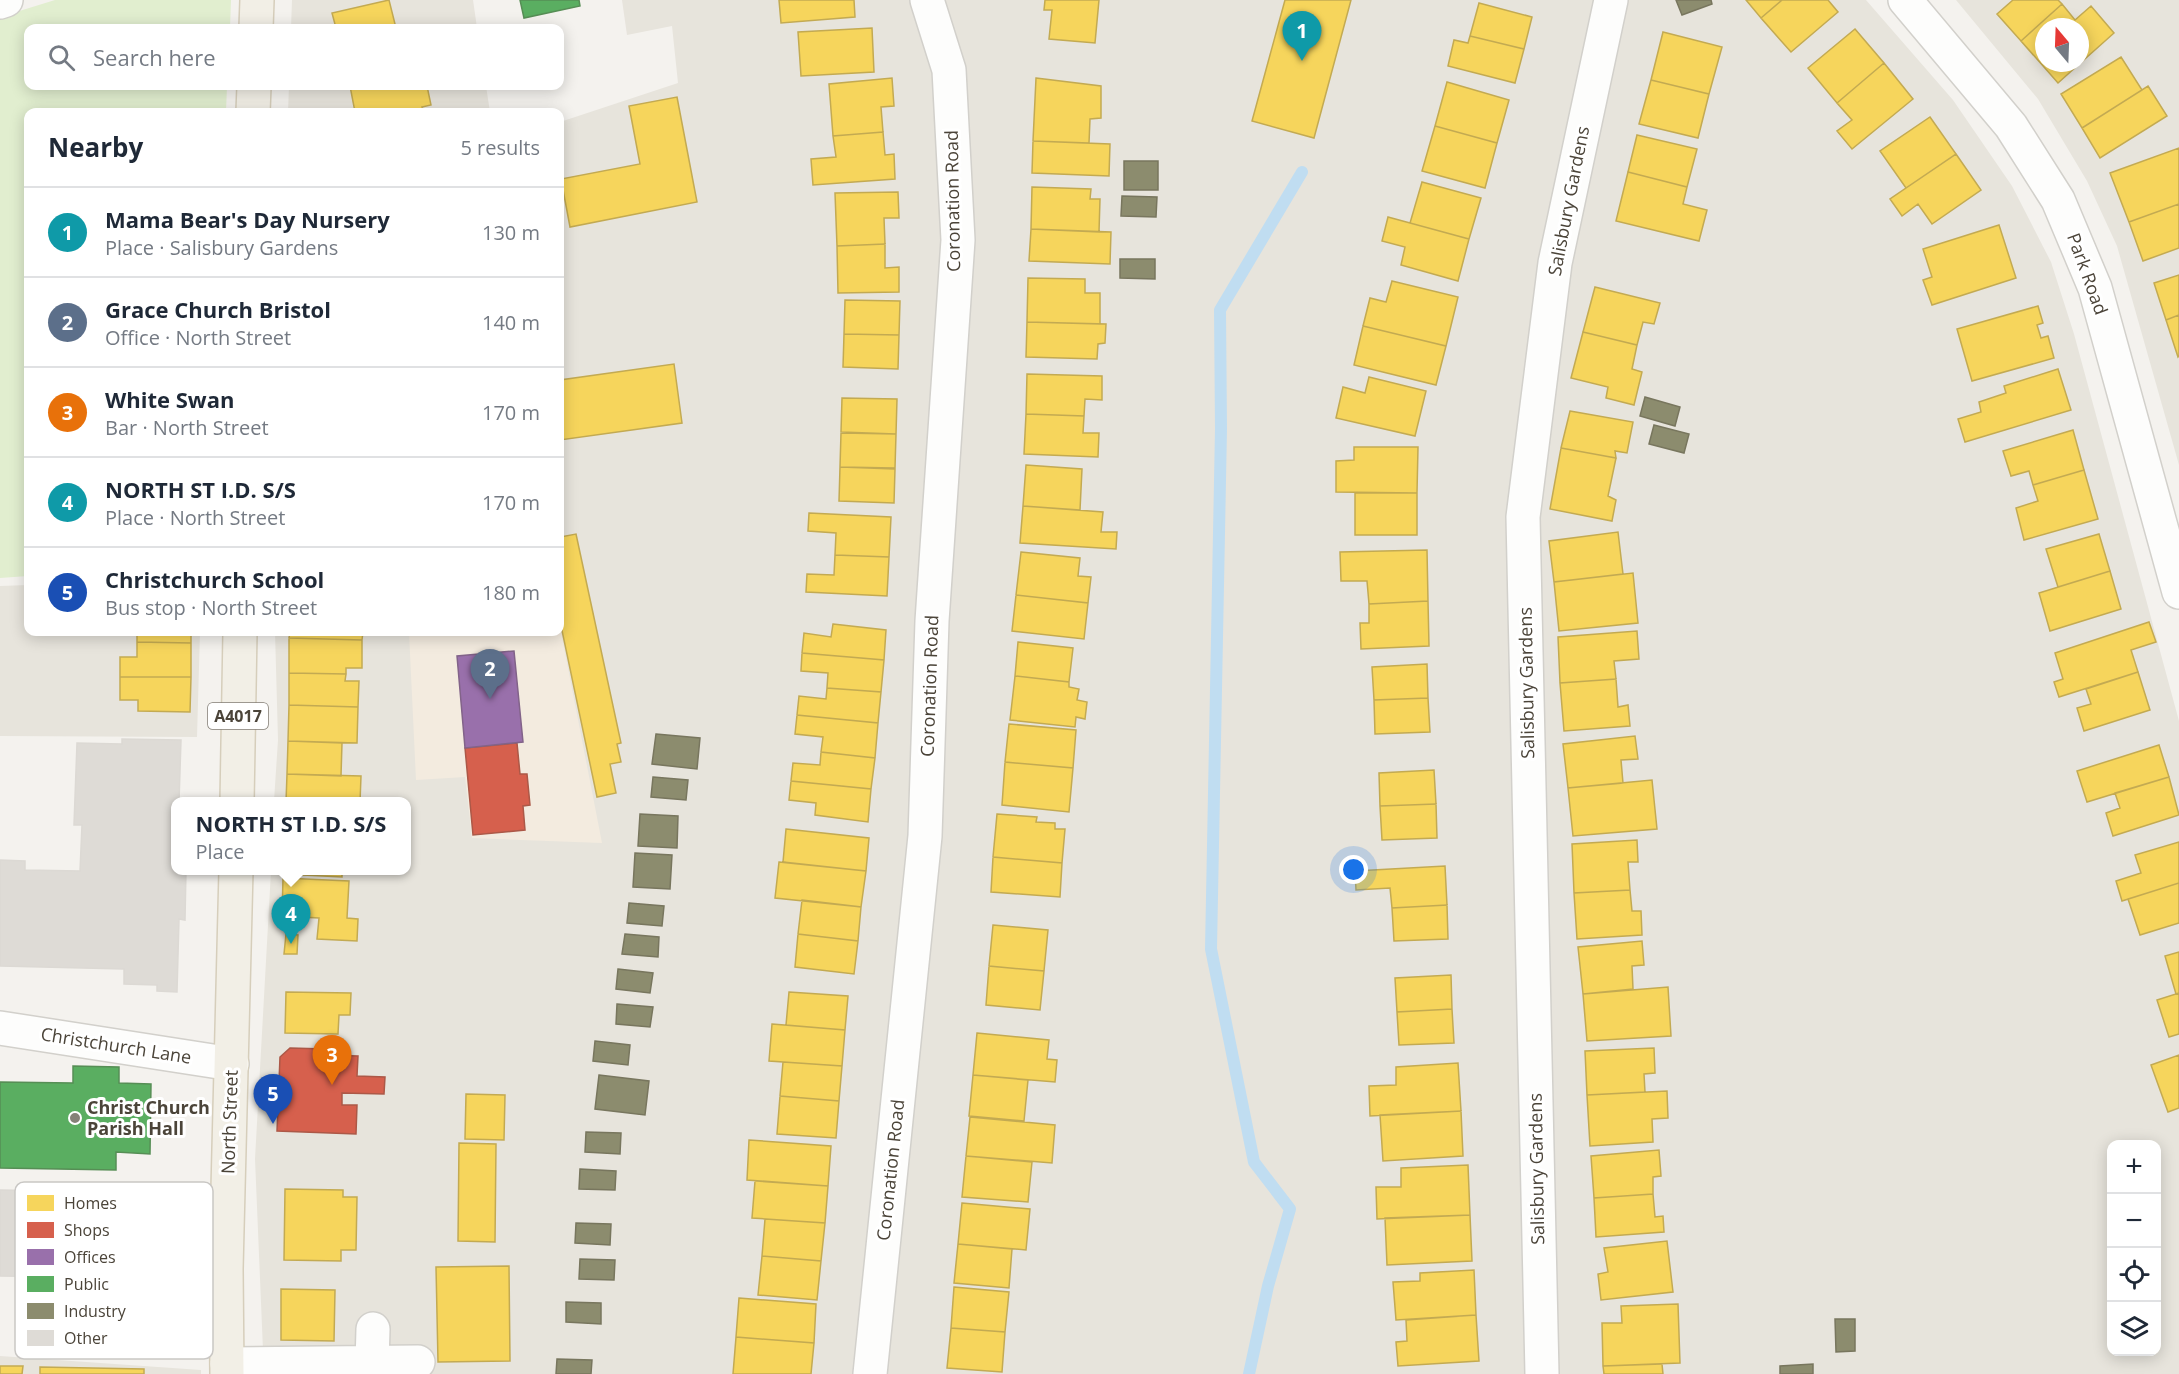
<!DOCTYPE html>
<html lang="en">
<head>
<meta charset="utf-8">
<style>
  body { margin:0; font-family:"Open Sans",sans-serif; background:#f2f2f3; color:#1f2937 }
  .controls { position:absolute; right:18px; bottom:18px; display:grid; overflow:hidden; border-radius:12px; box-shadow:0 3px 15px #0003 }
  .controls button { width:54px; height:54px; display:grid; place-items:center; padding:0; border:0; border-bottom:2px solid #e0e1e3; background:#fff; color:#1f2937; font:30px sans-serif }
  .compass { position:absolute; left:2035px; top:18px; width:54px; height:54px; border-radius:50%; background:#fff; box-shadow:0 3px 15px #0003; rotate:341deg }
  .you { position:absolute; left:1354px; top:870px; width:21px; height:21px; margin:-15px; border:4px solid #fff; border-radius:50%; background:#1a73e8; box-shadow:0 0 0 9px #1a73e833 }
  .badge { display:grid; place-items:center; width:39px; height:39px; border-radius:50%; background:#0f766e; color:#fff; font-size:20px; font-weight:700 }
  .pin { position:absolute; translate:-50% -50px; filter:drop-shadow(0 2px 3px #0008) }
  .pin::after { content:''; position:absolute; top:32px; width:21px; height:18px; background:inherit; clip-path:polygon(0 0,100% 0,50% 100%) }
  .popup { position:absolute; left:171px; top:797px; width:240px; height:78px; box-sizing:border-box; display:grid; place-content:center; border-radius:12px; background:#fff; filter:drop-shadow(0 2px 4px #0005); font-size:20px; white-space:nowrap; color:#747a83 }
  .popup b { font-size:22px; color:#1f2937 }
  .popup::after { content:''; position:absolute; left:50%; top:100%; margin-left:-12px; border:12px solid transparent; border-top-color:#fff }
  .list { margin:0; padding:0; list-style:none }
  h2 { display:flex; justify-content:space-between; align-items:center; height:78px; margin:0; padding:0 24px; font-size:26px }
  h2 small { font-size:20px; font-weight:400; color:#747a83 }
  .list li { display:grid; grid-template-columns:39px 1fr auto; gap:18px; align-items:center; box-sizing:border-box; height:90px; padding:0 24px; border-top:2px solid #e0e1e3 }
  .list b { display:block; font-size:22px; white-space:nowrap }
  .list p { margin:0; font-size:20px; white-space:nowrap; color:#747a83 }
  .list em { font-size:20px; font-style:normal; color:#747a83 }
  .icon { flex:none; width:33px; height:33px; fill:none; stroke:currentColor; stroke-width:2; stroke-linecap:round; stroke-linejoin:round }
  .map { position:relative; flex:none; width:2179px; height:1374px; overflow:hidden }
  .search { position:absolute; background:#fff; box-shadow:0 3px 15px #0003; left:24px; top:24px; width:540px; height:66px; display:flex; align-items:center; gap:15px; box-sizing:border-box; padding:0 21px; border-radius:12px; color:#747a83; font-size:22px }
  .panel { position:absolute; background:#fff; box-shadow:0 3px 15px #0003; left:24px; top:108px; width:540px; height:528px; border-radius:12px }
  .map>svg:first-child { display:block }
  .residential { fill:#e7e4dc; fill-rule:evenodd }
  .commercial { fill:#f3ebdf }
  .green { fill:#e1eecf }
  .homes { fill:#f6d55c; stroke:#c3aa52; stroke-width:1.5; fill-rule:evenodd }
  .shops { fill:#d6604d; stroke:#ac5847; stroke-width:1.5 }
  .offices { fill:#9970ab; stroke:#826389; stroke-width:1.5 }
  .public { fill:#5aae61; stroke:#568e55; stroke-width:1.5 }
  .industry { fill:#8c8c6e; stroke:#78765e; stroke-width:1.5 }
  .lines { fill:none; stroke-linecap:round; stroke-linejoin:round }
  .stream { stroke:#c0ddf1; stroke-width:12 }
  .building { fill:#dedbd6; stroke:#dcd9d4; stroke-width:1.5 }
  .minor-casing { stroke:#d2d0cb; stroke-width:36 }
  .tertiary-casing { stroke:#d2d0cb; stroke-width:36 }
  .primary-casing { stroke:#d6cebb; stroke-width:36 }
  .minor { stroke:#fdfdfc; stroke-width:33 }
  .tertiary { stroke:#fdfdfc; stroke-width:33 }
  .primary { stroke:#f2efe6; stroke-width:33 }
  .poi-dot { fill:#868178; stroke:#fff; stroke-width:2 }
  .labels { text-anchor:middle; stroke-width:6; stroke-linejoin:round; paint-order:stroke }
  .shield { fill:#fff; stroke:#817c74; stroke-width:1.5 }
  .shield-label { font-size:16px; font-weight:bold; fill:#4b4439 }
  .street-label { font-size:18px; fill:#4b4439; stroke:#fff }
  .poi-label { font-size:18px; font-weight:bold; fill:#4b4439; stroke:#fff; text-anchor:start }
  .key { fill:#fff; stroke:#c9c7c4; stroke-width:1.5 }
  .key-label { font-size:16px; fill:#4b4439 }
</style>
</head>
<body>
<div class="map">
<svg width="2179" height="1374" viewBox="0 0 2179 1374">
  <rect width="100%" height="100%" fill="#f4f2ee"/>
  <path class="residential" d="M292,0H473L477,28H291Z
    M622,0H1866L1953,100L2012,186L2051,262L2074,334L2179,721V1374H264L255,1159L271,871L406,870V802L274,801L278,740L275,632H560V122L678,83L672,26L627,35ZM2112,1144H2156V1352H2112Z
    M1956,0H2179V465L2117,246L2087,181L2038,99ZM2044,27H2080V63H2044Z
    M289,86H486L490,112H288Z
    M28,585V632H200L197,737L0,736V586Z
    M0,1356L201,1370V1374H0Z"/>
  <path class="commercial" d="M560,627L602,843L472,838L465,777L416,780L409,632H560Z"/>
  <path class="green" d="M55,0H231L230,28H28V86H227L226,112H28V576L0,578V17Z"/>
  <path class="homes" d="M389,0L396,28H336L332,13Z
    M779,0H854L855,17L781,23Z
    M1045,0H1099L1095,43L1049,39L1052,10H1044Z
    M1285,0H1351L1314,138L1252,121Z
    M1746,0H1782L1761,18Z
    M1782,0H1828L1838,12L1791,52L1761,18Z
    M2013,0H2058L2062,4L2021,41L1997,14Z
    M1479,3L1532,17L1524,49L1470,36Z
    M2062,4L2075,20L2091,6L2114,33L2058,83L2021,41ZM2044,27H2080V63H2044Z
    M872,28L874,72L801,76L798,32Z
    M1855,29L1884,63L1837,103L1808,68Z
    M1663,32L1722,47L1709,94L1651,80Z
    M1470,36L1524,49L1515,83L1448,66L1454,40L1468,43Z
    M2121,57L2142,90L2082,128L2061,94Z
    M1884,63L1913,99L1852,149L1837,131L1852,120L1837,103Z
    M892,78L894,106L881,107L883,132L833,136L829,84Z
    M1036,78L1101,86V118L1090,119L1089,143L1033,141Z
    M1651,80L1709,94L1698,138L1639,124Z
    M1447,82L1509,100L1497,143L1435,126Z
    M350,86H427L431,105L422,107L424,112H355Z
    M2148,86L2167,116L2100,158L2082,128Z
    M677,97L697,202L570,227L561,179L640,164L629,106Z
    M1930,117L1956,154L1906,188L1880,151Z
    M1435,126L1497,143L1485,188L1422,171Z
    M883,132L885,155L894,154L895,179L813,185L811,159L836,157L833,136Z
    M1637,135L1697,149L1687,187L1628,172Z
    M1033,141L1110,144L1109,176L1032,173Z
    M2179,148V204L2129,222L2110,173Z
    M1956,154L1981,190L1932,224L1918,204L1902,216L1890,199Z
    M1628,172L1687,187L1683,204L1707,210L1699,241L1616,221Z
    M1422,182L1481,198L1469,239L1410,223Z
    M1032,187L1091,189L1090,199H1100L1099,232L1031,229Z
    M898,192L899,218H884L885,244L837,246L835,193Z
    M2179,204V248L2143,261L2129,222Z
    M1388,217L1469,239L1458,281L1401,265L1405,247L1382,241Z
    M1999,225L2016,278L1932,305L1923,280L1932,277L1923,249Z
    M1031,229L1111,232L1110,264L1029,261Z
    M885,244V268L899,267V292L838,293L837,246Z
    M2179,275V315L2166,320L2154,283Z
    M1028,278L1085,279V293H1100V324L1027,322Z
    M1392,281L1458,297L1446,346L1363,326L1370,298L1386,302Z
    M1595,287L1660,303L1654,324L1643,322L1637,345L1583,332Z
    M845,300L900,301L899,335L844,334Z
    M2038,306L2043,323L2037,325L2041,338L2048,336L2054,358L1972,381L1957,329Z
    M2179,315V356L2178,357L2166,320Z
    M1027,322L1106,324L1105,343L1098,344L1097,359L1026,357Z
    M1363,326L1446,346L1436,385L1354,365Z
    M1583,332L1637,345L1632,369L1642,372L1634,405L1606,398L1608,387L1571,378Z
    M844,334L899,335L898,369L843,367Z
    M674,364L682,423L560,440V380Z
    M2058,369L2071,410L1965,442L1958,419L1981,412L1979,402L2006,393L2004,386Z
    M1027,374L1102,376V400L1085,399L1084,416L1026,414Z
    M1369,377L1426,391L1415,436L1336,418L1343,387L1365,393Z
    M842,398L897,399L896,434L841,432Z
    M1570,411L1633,422L1627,453L1615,451L1616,458L1561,448Z
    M1026,414L1084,416L1083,433H1099L1098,457L1024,454Z
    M2073,430L2084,470L2033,485L2029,471L2011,476L2003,451Z
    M841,433L896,434L895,468L840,467Z
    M1354,447H1418L1417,493L1336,492V461L1354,460Z
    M1561,448L1616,458L1608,496L1616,500L1612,521L1550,509Z
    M1026,465L1082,469L1080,510L1023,506Z
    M840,467L895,469L894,503L839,501Z
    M2084,470L2098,519L2024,540L2016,508L2038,501L2033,485Z
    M1355,493H1417V535H1355Z
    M1023,506L1103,512L1101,532H1117L1116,549L1020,543Z
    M809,513L891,517L889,557L835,555L836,533L808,531Z
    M1618,532L1623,574L1554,582L1549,541Z
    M576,534L621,743L617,744L621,762L610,764L616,793L597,797L560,621V537Z
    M2099,534L2110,571L2058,587L2046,549Z
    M1427,550L1428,601L1369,604L1367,581H1341L1340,552Z
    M1021,552L1080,558L1078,576L1091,577L1088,603L1016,595Z
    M835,555L889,557L887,596L806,592L807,574L834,575Z
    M2110,571L2121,609L2050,631L2039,593Z
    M1633,573L1638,623L1559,631L1554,582Z
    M1016,595L1088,603L1084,639L1012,631Z
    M1428,601L1429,646L1361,649L1360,623H1369V604Z
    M2149,622L2156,642L2131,650L2138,672L2059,697L2054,682L2063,679L2055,653Z
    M833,624L886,630L884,660L802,653L804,633L831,637Z
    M1637,631L1639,659L1614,661L1616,679L1560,683L1558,637Z
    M120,632H191V643L137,642V633Z
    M290,632H363L362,640L289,638Z
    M289,638L362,640V668H346V674L289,673Z
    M137,642L191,643V677H120V657H137Z
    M1018,642L1073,648L1069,682L1015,676Z
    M802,653L884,660L881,692L827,688L828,673L801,671Z
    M1427,664L1428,698L1374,700L1372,667Z
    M2138,672L2150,710L2084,731L2077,708L2091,704L2086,689Z
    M289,673L346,674L345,681H359L358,707L289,705Z
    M1015,676L1069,682V687L1079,689L1077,700L1087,702L1085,719L1076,717L1075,727L1010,720Z
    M120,677H191L190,712L138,711V700H120Z
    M1616,679L1618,707L1628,705L1630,726L1564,731L1560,683Z
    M827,688L881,692L878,723L797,715L799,696L826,699Z
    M1428,698L1430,732L1375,734L1374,700Z
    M289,705L358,707L357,743L288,741Z
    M797,715L878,723L875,758L821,752L823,737L795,734Z
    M1009,724L1076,730L1073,768L1005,762Z
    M1635,736L1638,759L1621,760L1623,783L1568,788L1563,744Z
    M288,741L342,743L341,776L287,774Z
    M2159,745L2169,777L2087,802L2077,771Z
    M821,752L875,758L871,789L791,781L793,763L820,765Z
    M1005,762L1073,768L1069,812L1002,805Z
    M1434,770L1436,804L1380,806L1379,773Z
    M287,774L361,776L360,802H286Z
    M2169,777L2179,815L2113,836L2106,813L2120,808L2115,793Z
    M1652,780L1657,829L1573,836L1568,788Z
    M791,781L871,789L868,822L815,815L816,803L789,800Z
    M1436,804L1437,838L1382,840L1380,806Z
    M997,814L1037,817L1036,822L1055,823V829H1065L1062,863L993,857Z
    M786,829L869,838L866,871L783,862Z
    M1637,840L1638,862H1628L1630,890L1574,893L1572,844Z
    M2179,842V883L2122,901L2116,881L2141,873L2135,855Z
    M993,857L1062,863L1060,897L991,892Z
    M779,862L866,871L861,907L775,898Z
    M1445,866L1447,905L1392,908L1390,888L1356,890L1355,871Z
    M283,870H342V877L283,874Z
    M283,878L349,881L347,918L358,919L357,941L317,939L319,918L282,916Z
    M2179,883V923L2140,935L2128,899Z
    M1630,890L1632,911H1641L1642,935L1577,939L1574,893Z
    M802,900L861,907L858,941L798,934Z
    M1447,905L1448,939L1394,941L1392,908Z
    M993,925L1048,930L1044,971L989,966Z
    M286,934L298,935L297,954H284Z
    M798,934L858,941L854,974L795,967Z
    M1642,941L1644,965L1632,966L1633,989L1583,994L1578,947Z
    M2179,952V993L2176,994L2165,956Z
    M989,966L1044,971L1040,1010L986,1005Z
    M1451,975L1452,1009L1397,1012L1395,978Z
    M1668,987L1671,1036L1587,1041L1583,994Z
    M286,992L351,993L350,1015H339L338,1034L285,1033Z
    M789,992L848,996L845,1030L786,1025Z
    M2179,993V1034L2169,1037L2157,1000Z
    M1452,1009L1454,1043L1399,1045L1397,1012Z
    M772,1024L845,1030L842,1066L769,1061Z
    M977,1033L1049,1040L1047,1059L1057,1060L1055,1082L973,1075Z
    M1654,1048L1655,1073L1644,1074L1645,1092L1587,1095L1585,1051Z
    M2179,1055V1108L2168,1112L2151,1065Z
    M783,1062L842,1066L839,1101L780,1096Z
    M1458,1063L1461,1111L1370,1116L1369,1086L1396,1085V1067Z
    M973,1075L1028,1080L1024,1121L969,1116Z
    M1667,1091L1668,1118L1652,1119L1653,1142L1590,1146L1587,1095Z
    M466,1094L505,1095L504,1140L465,1139Z
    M780,1096L839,1101L836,1138L777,1134Z
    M1461,1111L1463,1156L1383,1161L1380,1115Z
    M970,1117L1055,1125L1052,1163L966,1156Z
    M749,1140L831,1146L828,1186L747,1180Z
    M459,1143L496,1144L495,1242L458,1241Z
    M1659,1150L1661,1176L1653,1177V1194L1594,1198L1591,1156Z
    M966,1156L1032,1162L1028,1202L962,1197Z
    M1468,1165L1470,1215L1377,1219L1376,1187H1401V1168Z
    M755,1181L828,1186L825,1223L752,1218Z
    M285,1189L343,1190V1197H357L356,1250H341V1261L284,1260Z
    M1653,1194L1655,1217L1663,1216L1664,1232L1596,1237L1594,1198Z
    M962,1203L1030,1209L1026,1250L958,1244Z
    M1470,1215L1472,1261L1387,1265L1385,1218Z
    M765,1219L825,1223L821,1261L762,1256Z
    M1667,1241L1673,1292L1601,1300L1598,1274L1608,1272L1604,1248Z
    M958,1244L1012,1249L1009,1288L954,1283Z
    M762,1256L821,1261L817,1300L758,1295Z
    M509,1266L510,1361L438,1362L436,1267Z
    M1474,1270L1476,1315L1396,1320L1393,1282L1420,1281V1273Z
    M954,1287L1009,1292L1005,1332L951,1328Z
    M281,1289L335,1290L334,1341L281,1340Z
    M739,1298L816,1304L814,1343L736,1337Z
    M1678,1304L1680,1363L1603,1366L1602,1323H1622L1621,1306Z
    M1476,1315L1479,1361L1398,1366L1396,1342L1407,1341L1406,1320Z
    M951,1328L1005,1332L1002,1372L947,1368Z
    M736,1337L814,1343L811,1374H733Z
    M1662,1364L1663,1374H1604L1603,1366Z
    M0,1366H23L22,1374H0Z
    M40,1367L144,1369V1374H40Z"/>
  <path class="shops" d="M517,743L520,774H527L530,805L523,806L525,830L473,835L465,748Z
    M290,1048L325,1049L324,1055L358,1056L357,1076L385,1077L384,1094L342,1093V1105H357L356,1134L277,1131L280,1057Z"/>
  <path class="offices" d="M514,651L523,742L465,748L457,656Z"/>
  <path class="public" d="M520,0H579L580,6L524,18Z
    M73,1066L119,1067V1083L151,1084L150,1154L116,1152V1170L0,1168V1082L73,1083Z"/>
  <path class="industry" d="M1676,0H1711L1712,4L1682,15Z
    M1124,161H1158V190H1124Z
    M1122,196L1157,197L1156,217L1121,216Z
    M1120,259H1155V279L1120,278Z
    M1645,397L1680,407L1675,426L1640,416Z
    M1654,425L1689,434L1684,453L1649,444Z
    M656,734L700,738L697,769L652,764Z
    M653,777L688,780L686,800L651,797Z
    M640,814L678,816L677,848L638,846Z
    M635,853L672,855L670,889L633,887Z
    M629,903L664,906L662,926L627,923Z
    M625,934L659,937L658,957L622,954Z
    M618,969L653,973L650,993L616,989Z
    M617,1004L653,1007L650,1027L616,1024Z
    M595,1041L630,1045L628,1065L593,1061Z
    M599,1075L649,1081L645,1115L595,1109Z
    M586,1132L621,1133L620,1154L585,1152Z
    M580,1169L616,1171L615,1190L579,1189Z
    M576,1223L611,1224L610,1245L575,1243Z
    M580,1259L615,1260L614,1280L579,1279Z
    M566,1302L601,1303V1324L566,1322Z
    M1835,1319H1855V1351L1836,1352Z
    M557,1359L592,1360L591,1374H556Z
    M1813,1364V1374H1780V1366Z"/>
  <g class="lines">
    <path class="stream" d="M1249,1374L1268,1286L1290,1209L1254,1162L1211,949L1221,429L1220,310L1302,172"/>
  </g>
  <path class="building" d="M122,739L181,740L179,802H176V870H186L185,920L179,919L177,992L157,991V985L124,984V969L0,966V860L25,861V870L80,871L82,825H74L77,743L122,744Z
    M0,1190L159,1193L158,1278L0,1276Z
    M69,1277L144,1278L143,1346L68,1345Z"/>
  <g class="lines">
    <g class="minor-casing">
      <path id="minor" d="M0,2L6,0
        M0,1028L232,1064
        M372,1363L373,1329
        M227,1364L418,1362
        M870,1374L925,836L932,621L958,240L949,70L927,0
        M1542,1374L1523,517L1555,263L1611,0"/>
    </g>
    <g class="tertiary-casing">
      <path id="tertiary" d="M1905,0L2011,126L2058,200L2095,288L2179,592"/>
    </g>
    <g class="primary-casing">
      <path id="primary" d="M256,28L257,0
        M253,112L254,86
        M237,802L240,632
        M227,1374L226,1269L236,870"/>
    </g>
    <use href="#minor" class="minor"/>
    <use href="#tertiary" class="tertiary"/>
    <use href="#primary" class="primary"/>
  </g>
  <circle class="poi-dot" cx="75" cy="1118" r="6"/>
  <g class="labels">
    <rect class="shield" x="208" y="703" width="60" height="26" rx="4.5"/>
    <g class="shield-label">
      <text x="238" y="722">A4017</text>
    </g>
    <g class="street-label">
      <text transform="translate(953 201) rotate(-91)" y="6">Coronation Road</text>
      <text transform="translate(1569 201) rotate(-79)" y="6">Salisbury Gardens</text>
      <text transform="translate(2087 274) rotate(70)" y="6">Park Road</text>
      <text transform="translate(1527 683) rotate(-91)" y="6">Salisbury Gardens</text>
      <text transform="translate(930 686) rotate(-88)" y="6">Coronation Road</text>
      <text transform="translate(116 1046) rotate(9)" y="6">Christchurch Lane</text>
      <text transform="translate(230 1122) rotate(-88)" y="6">North Street</text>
      <text transform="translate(1537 1169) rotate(-91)" y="6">Salisbury Gardens</text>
      <text transform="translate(891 1170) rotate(-84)" y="6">Coronation Road</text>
    </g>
    <g class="poi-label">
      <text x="87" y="1114">Christ Church<tspan x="87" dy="21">Parish Hall</tspan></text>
    </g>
  </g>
  <rect x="15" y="1182" width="198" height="177" rx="9" class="key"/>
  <rect x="27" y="1195" width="27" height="16" fill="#f6d55c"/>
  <rect x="27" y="1222" width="27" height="16" fill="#d6604d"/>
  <rect x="27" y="1249" width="27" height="16" fill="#9970ab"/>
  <rect x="27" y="1276" width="27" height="16" fill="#5aae61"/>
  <rect x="27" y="1303" width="27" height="16" fill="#8c8c6e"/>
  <rect x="27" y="1330" width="27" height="16" fill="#dedbd6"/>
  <g class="key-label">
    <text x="64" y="1209">Homes</text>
    <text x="64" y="1236">Shops</text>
    <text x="64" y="1263">Offices</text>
    <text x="64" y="1290">Public</text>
    <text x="64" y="1317">Industry</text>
    <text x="64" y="1344">Other</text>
  </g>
</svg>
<div class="controls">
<button>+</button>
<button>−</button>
<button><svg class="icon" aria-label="locate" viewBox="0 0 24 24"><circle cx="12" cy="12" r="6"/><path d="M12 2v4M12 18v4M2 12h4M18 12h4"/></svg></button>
<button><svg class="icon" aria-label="layers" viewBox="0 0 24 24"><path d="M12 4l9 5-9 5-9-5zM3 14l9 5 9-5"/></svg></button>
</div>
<svg class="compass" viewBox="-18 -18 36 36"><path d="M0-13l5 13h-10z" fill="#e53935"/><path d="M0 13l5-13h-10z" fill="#747a83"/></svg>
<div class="you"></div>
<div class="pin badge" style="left:1302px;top:61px;background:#0f9aa8">1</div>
<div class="pin badge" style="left:490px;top:699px;background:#5c6f8a">2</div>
<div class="pin badge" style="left:332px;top:1085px;background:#e8710a">3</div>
<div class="pin badge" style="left:291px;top:944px;background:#0f9aa8">4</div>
<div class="popup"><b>NORTH ST I.D. S/S</b>Place</div>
<div class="pin badge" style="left:273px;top:1124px;background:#1a4fb4">5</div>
<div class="search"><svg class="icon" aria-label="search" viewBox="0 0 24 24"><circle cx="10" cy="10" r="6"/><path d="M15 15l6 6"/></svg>Search here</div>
<section class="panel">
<h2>Nearby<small>5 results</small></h2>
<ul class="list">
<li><span class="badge" style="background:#0f9aa8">1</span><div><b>Mama Bear's Day Nursery</b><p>Place · Salisbury Gardens</p></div><em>130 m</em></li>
<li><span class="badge" style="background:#5c6f8a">2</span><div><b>Grace Church Bristol</b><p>Office · North Street</p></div><em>140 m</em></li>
<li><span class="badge" style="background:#e8710a">3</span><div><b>White Swan</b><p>Bar · North Street</p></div><em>170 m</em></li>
<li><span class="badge" style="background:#0f9aa8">4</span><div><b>NORTH ST I.D. S/S</b><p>Place · North Street</p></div><em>170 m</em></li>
<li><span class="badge" style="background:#1a4fb4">5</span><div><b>Christchurch School</b><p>Bus stop · North Street</p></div><em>180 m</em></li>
</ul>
</section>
</div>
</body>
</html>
